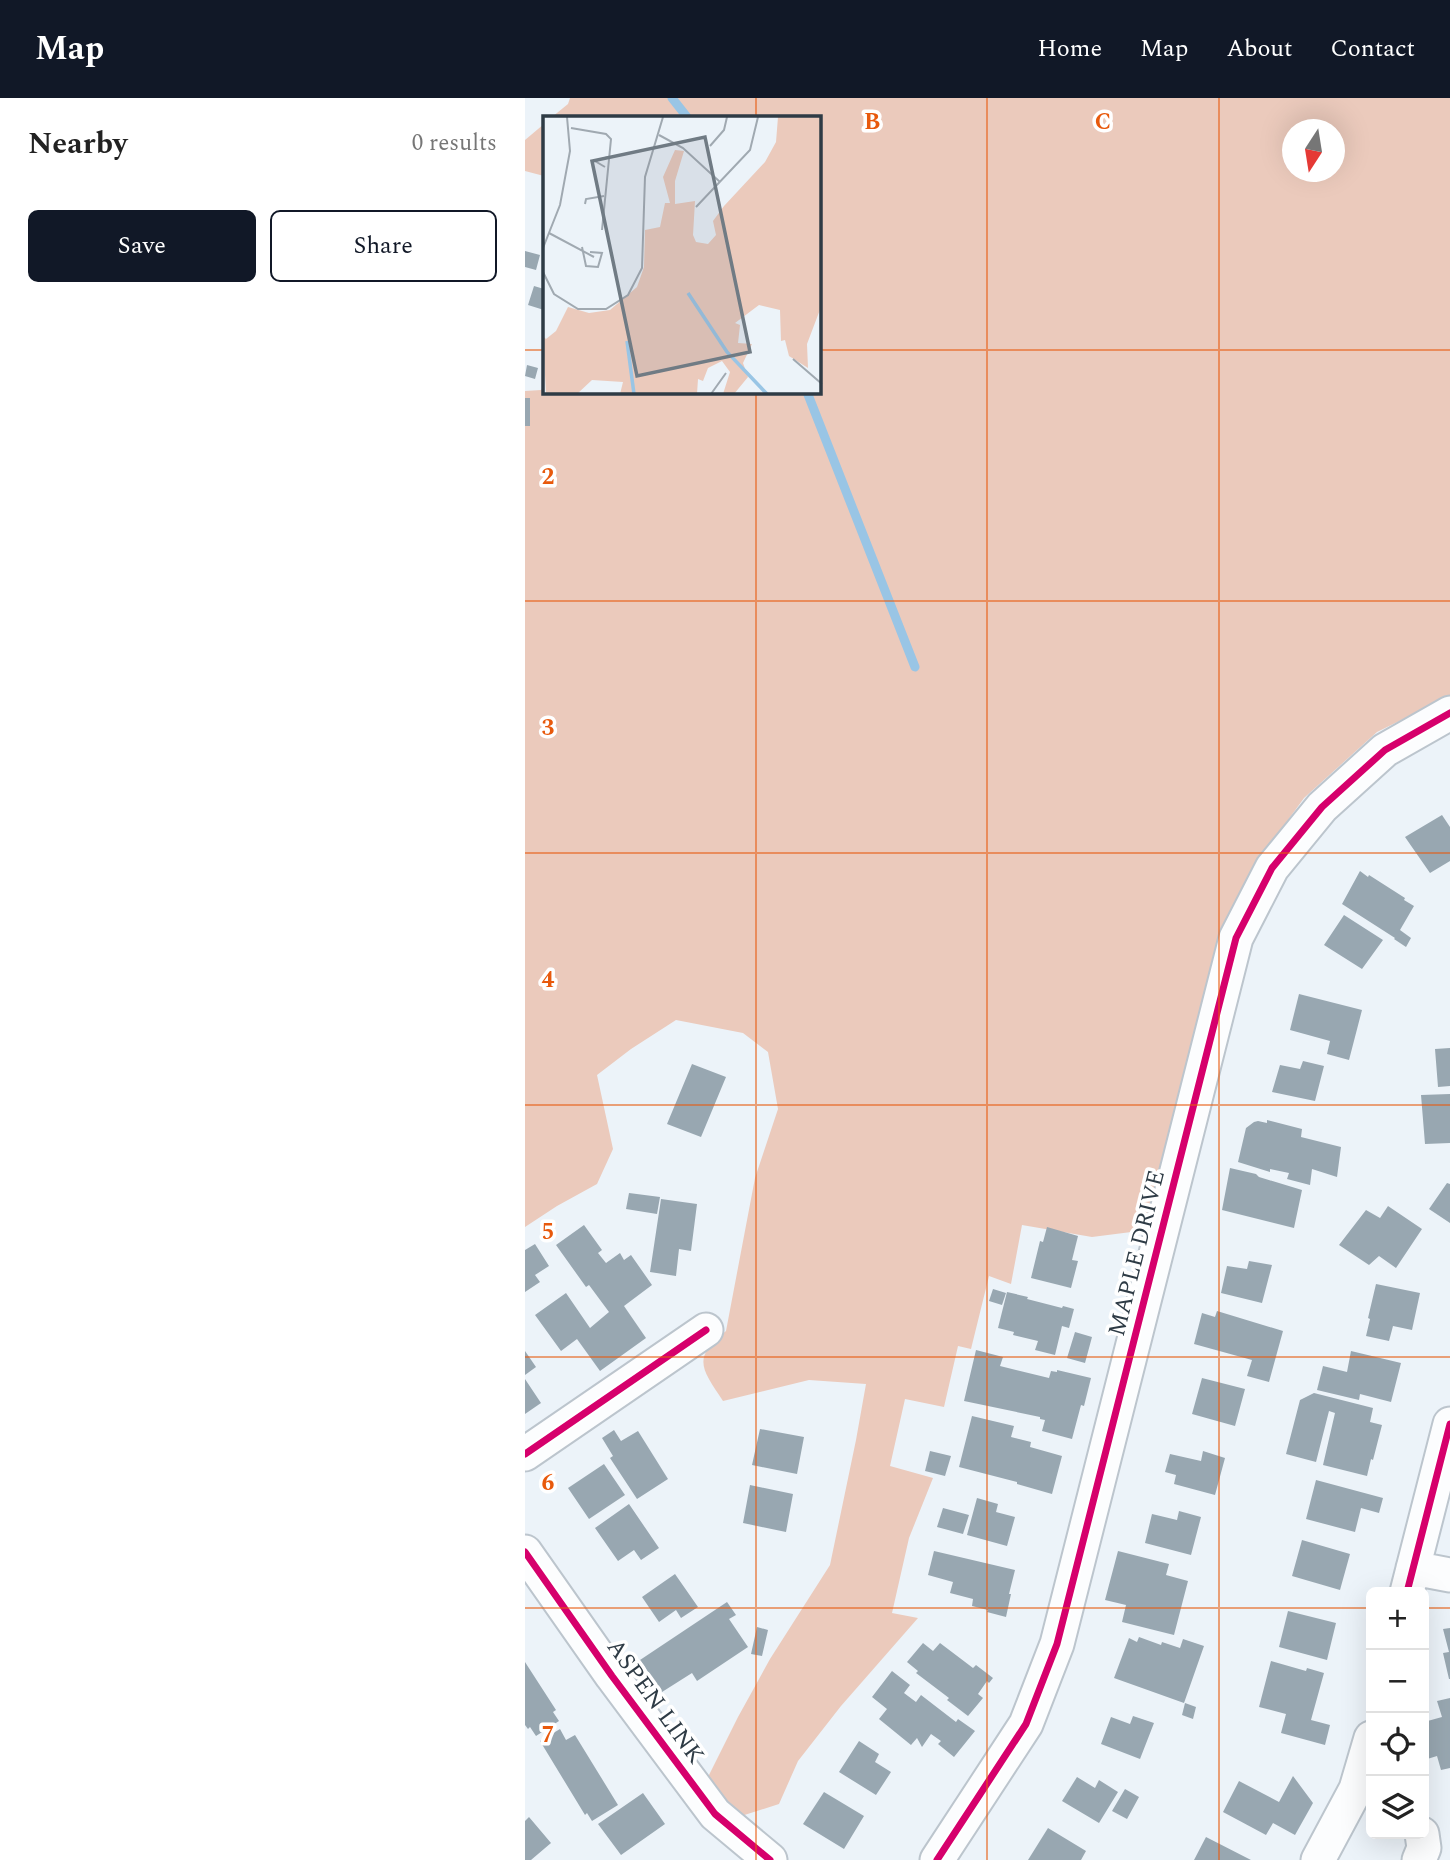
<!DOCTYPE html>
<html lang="en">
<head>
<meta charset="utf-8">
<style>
  body { margin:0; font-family:Spectral,serif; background:#f6f6f6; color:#222 }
  .controls { position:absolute; right:21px; bottom:21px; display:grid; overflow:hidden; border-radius:10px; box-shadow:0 7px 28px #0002 }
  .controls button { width:63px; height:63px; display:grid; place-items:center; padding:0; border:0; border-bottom:2px solid #e0e0e0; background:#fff; color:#222; font:35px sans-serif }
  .compass { position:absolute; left:757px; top:21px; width:63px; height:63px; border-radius:50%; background:#fff; box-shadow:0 7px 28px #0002; rotate:192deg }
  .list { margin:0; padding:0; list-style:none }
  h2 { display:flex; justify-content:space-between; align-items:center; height:91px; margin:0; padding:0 28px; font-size:30px }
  h2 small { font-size:23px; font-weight:400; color:#767676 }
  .actions { display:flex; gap:14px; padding:21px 28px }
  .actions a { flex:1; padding:16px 0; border:2px solid #111827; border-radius:10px; text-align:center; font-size:24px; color:#111827 }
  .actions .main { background:#111827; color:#fff }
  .icon { flex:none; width:38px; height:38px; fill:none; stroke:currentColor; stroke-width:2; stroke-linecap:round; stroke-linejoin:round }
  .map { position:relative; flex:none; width:925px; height:1762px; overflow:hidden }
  header { display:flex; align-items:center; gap:42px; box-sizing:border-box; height:98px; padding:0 35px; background:#111827; color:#fff }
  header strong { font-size:33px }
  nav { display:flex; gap:38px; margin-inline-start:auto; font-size:24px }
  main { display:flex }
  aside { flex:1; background:#fff }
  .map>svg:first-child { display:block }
  .forest { fill:#ebcabc; fill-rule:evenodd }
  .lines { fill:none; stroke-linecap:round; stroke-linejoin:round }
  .stream { stroke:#99c5e5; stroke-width:9 }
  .building { fill:#98a7b1 }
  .minor-casing { stroke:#bcc5cd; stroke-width:37 }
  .minor { stroke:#fcfdfe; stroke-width:33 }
  .cycleway-casing { stroke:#fff; stroke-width:11 }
  .cycleway { stroke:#d6006c; stroke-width:7 }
  .grid { fill:none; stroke:#e8590c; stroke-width:2; stroke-opacity:0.55 }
  .labels { text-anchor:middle; stroke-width:7; stroke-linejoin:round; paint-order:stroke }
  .street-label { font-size:24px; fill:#2e3b45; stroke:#fff }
  .inset-river { fill:none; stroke:#99c5e5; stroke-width:3.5 }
  .inset-road { fill:none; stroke:#a0a9b1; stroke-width:2 }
  .view { fill:#707b84; fill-opacity:0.15; stroke:#707b84; stroke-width:3.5 }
  .inset-edge { fill:none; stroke:#2e3b45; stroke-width:3.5 }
  .grid-label { font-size:23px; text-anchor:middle; font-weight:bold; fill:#e8590c; stroke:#fff; stroke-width:7; stroke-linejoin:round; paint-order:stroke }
</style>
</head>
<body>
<header>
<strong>Map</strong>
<nav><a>Home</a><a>Map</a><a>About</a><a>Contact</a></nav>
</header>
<main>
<aside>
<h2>Nearby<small>0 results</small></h2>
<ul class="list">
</ul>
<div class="actions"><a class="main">Save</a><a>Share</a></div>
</aside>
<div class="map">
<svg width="925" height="1762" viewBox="0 0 925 1762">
  <rect width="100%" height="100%" fill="#ecf3f9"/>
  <path class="forest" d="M45,0H925V598L852,634L779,700L726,773L692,845L638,1056L622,1132L567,1139L497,1127L486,1186L464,1178L446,1251L433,1248L419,1309L380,1301L365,1368L408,1380L384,1440L367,1515L393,1520L316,1608L273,1663L254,1706L210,1720L181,1683L213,1619L245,1561L305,1467L331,1342L341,1286L284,1282L198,1303C177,1271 166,1260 201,1233L230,1080L253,1011L243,954L218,935L151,922L106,951L72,977L88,1051L72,1086L32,1108L0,1129V293L16,292L19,288V294H294V19H27L43,6ZM768,32H810V74H768Z
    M19,26V78L0,73V42Z"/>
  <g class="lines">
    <path class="stream" d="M147,0L162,19
      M282,294L390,569"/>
  </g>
  <path class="building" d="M0,153L15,157L11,172L0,169Z
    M9,188L19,191V212L3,207Z
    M2,267L13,270L10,281L0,278Z
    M0,300H5V328H0Z
    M917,717L925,729V763L905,775L880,739Z
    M835,773L843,779L844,777L880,800L879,802L889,808L875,832L886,840L881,849L869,841L870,840L817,806Z
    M819,817L858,842L837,871L799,847Z
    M774,896L837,912L824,962L802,956L805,943L765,932Z
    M925,950V988L913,989L910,951Z
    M778,963L799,968L790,1003L747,994L755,967L775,971Z
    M167,966L201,979L176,1039L142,1026Z
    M925,996V1045L900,1046L896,997Z
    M742,1022L777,1031L776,1039L816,1049L812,1079L787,1071L785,1087L762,1081L764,1075L745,1071V1074L713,1064L721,1030L729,1024L733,1023L742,1025Z
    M705,1070L731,1076L734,1079L777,1092L769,1130L697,1112Z
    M922,1085L925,1086V1125L904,1111Z
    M104,1095L135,1099L132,1116L101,1111Z
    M136,1101L172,1106L166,1153L154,1151L151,1178L125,1174Z
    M863,1108L897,1131L871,1170L854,1158L844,1167L814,1147L841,1112L855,1120Z
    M59,1127L77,1152L73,1155L81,1165L95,1155L99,1162L106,1157L127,1187L99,1208L121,1240L75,1273L52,1241L36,1253L10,1217L41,1195L65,1230L84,1214L64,1187L61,1189L31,1147Z
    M522,1129L553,1138L547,1162L553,1163L546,1190L506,1180L515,1143L518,1144Z
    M10,1146L24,1168L10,1177L15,1184L0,1194V1152Z
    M724,1163L747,1167L737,1205L696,1195L702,1168L722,1171Z
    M851,1186L895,1195L887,1232L868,1228L864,1243L841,1238L845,1221L843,1220Z
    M468,1191L481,1195L477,1207L464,1203Z
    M482,1194L503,1199L502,1201L537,1210L538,1208L549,1211L544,1230L537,1228L530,1257L510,1252L513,1243L488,1237L489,1234L473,1230Z
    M692,1213L758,1233L744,1284L722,1278L727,1262L669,1246L677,1215L690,1219Z
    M550,1234L567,1239L560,1265L542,1260Z
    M451,1252L478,1259L475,1268L524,1280L526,1273L532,1274V1272L566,1280L559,1308L556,1307L547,1341L517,1333L520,1322L515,1321V1319L439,1303Z
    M0,1253L11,1269L0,1277Z
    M826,1253L876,1265L866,1304L835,1296L834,1302L792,1292L798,1268L822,1274Z
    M677,1280L720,1291L710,1328L667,1316Z
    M0,1281L16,1305L0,1316Z
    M789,1295L848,1310L845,1324L857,1327L848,1362L846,1361L842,1378L798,1367L810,1315L804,1313L791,1364L761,1356L775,1302Z
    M447,1318L489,1328L486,1339L506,1344L505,1349L537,1358L527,1396L492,1386V1384L434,1369Z
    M235,1331L279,1339L272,1376L227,1367Z
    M89,1332L96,1343L113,1333L143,1381L112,1401L85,1360L88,1358L77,1340Z
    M405,1353L426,1358L420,1378L400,1373Z
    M678,1353L700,1360L690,1397L649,1386L651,1377L640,1374L645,1356L676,1363Z
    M79,1366L100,1397L64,1421L43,1390Z
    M791,1382L858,1400L854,1415L836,1410L830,1434L781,1421Z
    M225,1387L268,1396L261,1434L218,1425Z
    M452,1400L473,1406L471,1414L490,1419L482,1448L442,1437Z
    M104,1406L134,1450L116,1462L109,1452L93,1463L70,1430Z
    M418,1410L444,1417L438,1436L412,1429Z
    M654,1413L676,1419L666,1457L620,1445L627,1416L652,1422Z
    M777,1442L825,1456L815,1492L767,1478Z
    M409,1453L490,1472L484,1496H486L481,1519L462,1514L463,1512L447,1508L448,1501L425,1495L428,1484L403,1477Z
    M593,1453L644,1466L641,1477L663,1483L649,1537L597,1524L601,1507L580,1502Z
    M150,1476L173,1509L156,1520L151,1512L134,1524L117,1499Z
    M202,1504L211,1517L204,1521L223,1549L172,1583L167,1575L137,1594L115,1562Z
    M763,1513L811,1525L802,1562L754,1549Z
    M232,1529L243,1532L237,1558L226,1556Z
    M925,1530V1581H924L918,1555L924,1554L918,1531Z
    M614,1539L636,1547L637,1544L655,1550L658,1541L679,1548L659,1605L589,1580L604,1540L612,1544Z
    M398,1545L408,1553L415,1545L448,1570L451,1567L468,1580L464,1585L462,1583L453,1596L458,1600L443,1618L422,1602L424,1600L391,1575L393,1573L382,1564Z
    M746,1563L781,1573L782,1570L799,1575L786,1622L805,1627L800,1647L756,1635L761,1616L734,1609Z
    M0,1564L31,1612L28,1614L34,1623L11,1638L5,1629L3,1631L0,1627Z
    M367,1573L385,1587L379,1595L391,1604L396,1597L431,1624L433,1621L450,1633L429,1659L413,1646L416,1643L406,1636L397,1649L392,1640L386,1647L354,1621L362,1611L347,1599Z
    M925,1600V1670L916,1672L912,1658L899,1662V1624L917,1619L912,1603Z
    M660,1605L671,1609L668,1621L657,1617Z
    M608,1618L629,1625L615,1661L576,1646L586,1619L605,1626Z
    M35,1631L41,1642L50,1637L93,1707L67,1723L62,1715L60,1717L15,1643Z
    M334,1643L354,1656L350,1664L366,1674L351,1697L314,1674Z
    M768,1678L788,1705L770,1737L748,1725L741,1737L698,1714L714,1683L754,1704Z
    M552,1679L570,1690L574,1682L593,1694L574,1725L537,1703Z
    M600,1691L614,1699L602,1721L587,1713Z
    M299,1694L339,1718L319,1751L278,1726Z
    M118,1695L140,1726L96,1757L73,1726Z
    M4,1719L26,1745L6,1762H0V1723Z
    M523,1730L561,1753L556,1762H503Z
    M681,1739L726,1762H669Z"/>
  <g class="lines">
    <g class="minor-casing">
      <path id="minor" d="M0,1356L181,1232
        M0,1454L87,1578L190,1716L245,1762
        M888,1470L925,1477
        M882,1494L925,1326
        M412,1762L501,1626L532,1546L711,840L747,770L797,709L860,652L925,615
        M793,1762L831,1691L846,1640
        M894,1762L899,1750L897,1736"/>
    </g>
    <use href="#minor" class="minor"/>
    <g class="cycleway-casing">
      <path id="cycleway" d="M0,1356L181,1232
        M0,1454L87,1578L190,1716L245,1762
        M882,1494L925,1326
        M412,1762L501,1626L532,1546L711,840L747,770L797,709L860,652L925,615"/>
    </g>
    <use href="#cycleway" class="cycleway"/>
  </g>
  <path class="grid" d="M231,0V19M462,0V1762M694,0V1762M0,252H19M294,252H925M231,294V1762M0,503H925M0,755H925M0,1007H925M0,1259H925M0,1510H846M899,1510H925"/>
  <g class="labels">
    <g class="street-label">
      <text transform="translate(611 1155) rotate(-76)" y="8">MAPLE DRIVE</text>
      <text transform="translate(131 1603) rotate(54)" y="8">ASPEN LINK</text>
    </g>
  </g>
  <g transform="translate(18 18)">
    <rect width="278" height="278" fill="#ecf3f9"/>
    <path d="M235,1H278V191L264,228L265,252L246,240L242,224L238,225L237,194L216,189L192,207L197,209L195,227L209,228L200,247L205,261L191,278H180L187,256L179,245L165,252L160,265L155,263L154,278H77L80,266L49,264L34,278H3L0,220L3,223L13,215L25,191L46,197L67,194L94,171L101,151L102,114L117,111L122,87H127L120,61L132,34L141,35L132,65V88L152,85L150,119L153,126L165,128L173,119L170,105L181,90L222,46L233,26Z" fill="#ebcabc"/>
    <path class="inset-river" d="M145,177L184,236L224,278M84,225L91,278"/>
    <path class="inset-road" d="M28,12L63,18L68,23L59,114M116,19L140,32L177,66M167,30L181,14L184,1M62,51L52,45L65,41M42,88L43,83L61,80M153,91L207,34L215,1M6,117L51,141M39,131L43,150L55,151L59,137L47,136M0,132L17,89L27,35L24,1M0,156L11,178L35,193H63L85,179L99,152L102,61L120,1M250,243L279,268M168,278L183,257"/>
    <path class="view" d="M162,21L207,236L94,260L49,45Z"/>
    <rect width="278" height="278" class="inset-edge"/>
  </g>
  <g class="grid-label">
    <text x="347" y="31">B</text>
    <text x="578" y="31">C</text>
    <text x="23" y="386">2</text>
    <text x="23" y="637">3</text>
    <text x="23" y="889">4</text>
    <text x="23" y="1141">5</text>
    <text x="23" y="1392">6</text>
    <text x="23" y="1644">7</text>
  </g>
</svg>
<div class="controls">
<button>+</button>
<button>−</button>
<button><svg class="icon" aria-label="locate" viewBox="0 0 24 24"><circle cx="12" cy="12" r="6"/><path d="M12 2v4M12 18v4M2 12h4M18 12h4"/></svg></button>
<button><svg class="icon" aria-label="layers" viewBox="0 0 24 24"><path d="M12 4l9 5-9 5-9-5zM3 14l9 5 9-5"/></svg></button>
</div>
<svg class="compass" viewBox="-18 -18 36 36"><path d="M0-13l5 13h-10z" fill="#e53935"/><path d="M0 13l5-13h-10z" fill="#767676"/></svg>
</div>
</main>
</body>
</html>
